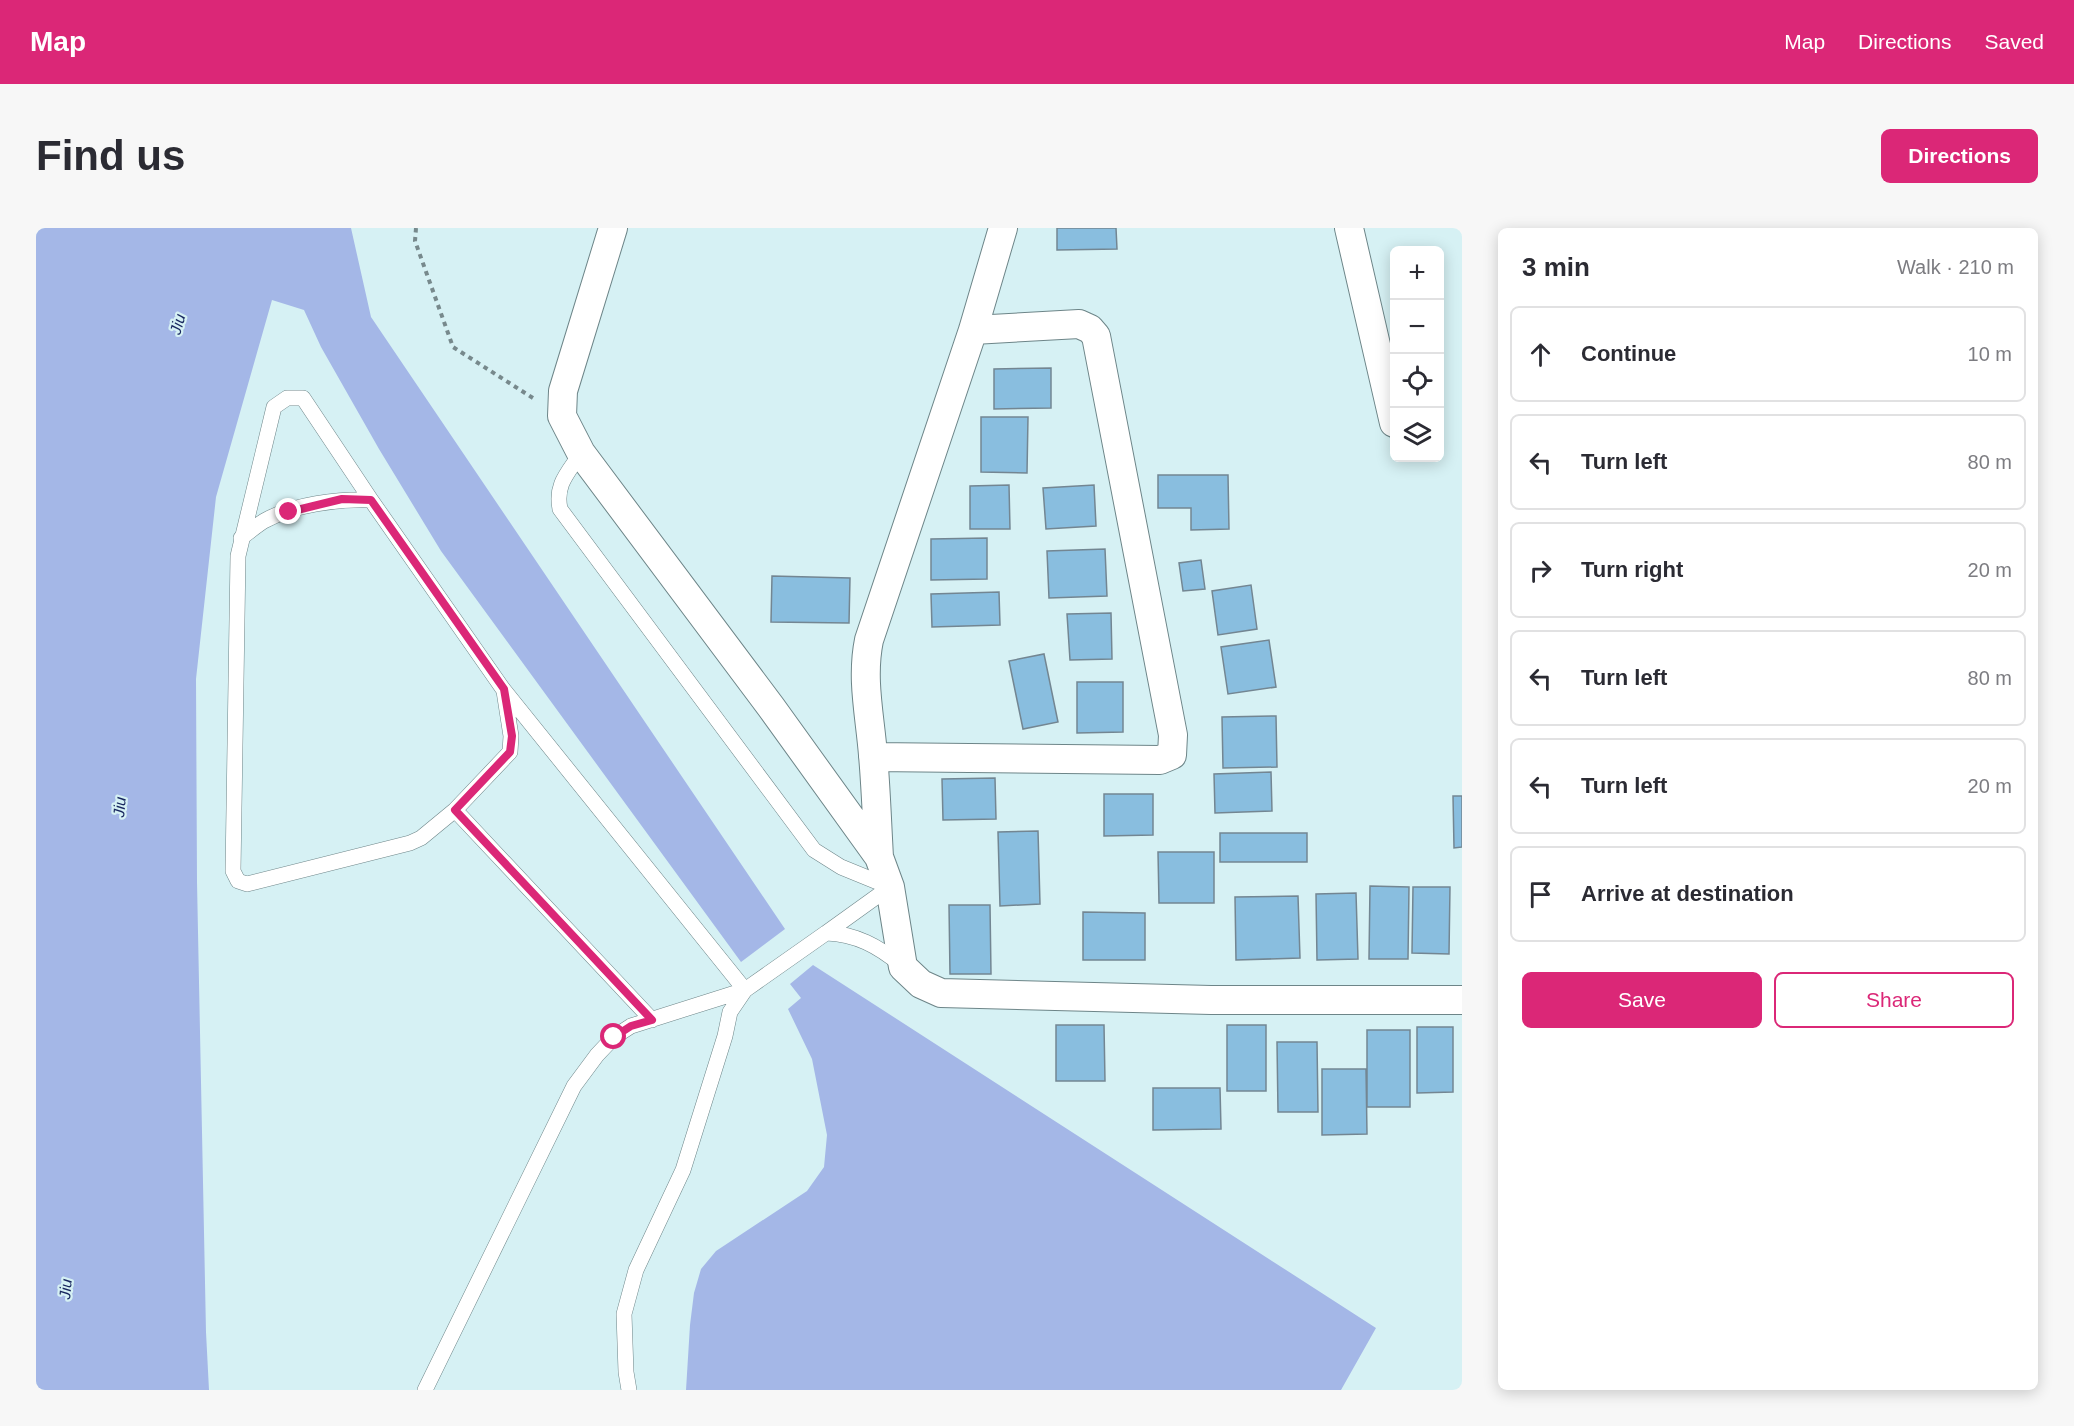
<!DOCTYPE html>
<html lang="en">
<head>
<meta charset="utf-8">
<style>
  body { margin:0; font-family:Helvetica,sans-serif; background:#f7f7f7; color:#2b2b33 }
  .controls { position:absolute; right:18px; top:18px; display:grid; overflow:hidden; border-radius:9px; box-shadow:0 3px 15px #0003 }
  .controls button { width:54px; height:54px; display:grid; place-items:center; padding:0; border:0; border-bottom:2px solid #e1e1e2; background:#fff; color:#2b2b33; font:30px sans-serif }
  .stop { position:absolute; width:18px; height:18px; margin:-14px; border:4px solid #db2777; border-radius:50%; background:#fff }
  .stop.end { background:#db2777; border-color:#fff; box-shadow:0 2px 6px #0008 }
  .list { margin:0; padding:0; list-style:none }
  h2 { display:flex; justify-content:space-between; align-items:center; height:78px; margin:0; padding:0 24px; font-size:26px }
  h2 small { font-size:20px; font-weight:400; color:#7c7c81 }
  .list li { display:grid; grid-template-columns:39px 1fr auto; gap:18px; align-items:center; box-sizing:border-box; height:96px; margin:0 12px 12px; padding:0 12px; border:2px solid #e1e1e2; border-radius:9px }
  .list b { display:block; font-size:22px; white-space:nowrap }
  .list em { font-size:20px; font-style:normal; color:#7c7c81 }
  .actions { display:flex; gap:12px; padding:18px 24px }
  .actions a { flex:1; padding:14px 0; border:2px solid #db2777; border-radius:9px; text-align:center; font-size:21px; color:#db2777 }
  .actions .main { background:#db2777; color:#fff }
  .icon { flex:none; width:33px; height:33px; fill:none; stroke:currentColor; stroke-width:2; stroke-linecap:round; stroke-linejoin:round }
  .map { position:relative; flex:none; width:1426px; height:1162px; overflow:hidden; border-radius:9px }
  header { display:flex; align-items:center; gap:36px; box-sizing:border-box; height:84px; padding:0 30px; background:#db2777; color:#fff }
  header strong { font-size:28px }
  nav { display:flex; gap:33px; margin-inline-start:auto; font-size:21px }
  .intro { display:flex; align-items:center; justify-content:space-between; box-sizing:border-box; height:144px; padding:0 36px }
  h1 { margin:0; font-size:42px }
  .button { padding:15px 27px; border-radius:9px; background:#db2777; color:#fff; font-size:21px; font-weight:700 }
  main { display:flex; gap:36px; padding:0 36px }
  aside { flex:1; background:#fff; border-radius:9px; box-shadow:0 3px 15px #0003 }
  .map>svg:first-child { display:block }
  .water { fill:#a4b7e7 }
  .building { fill:#89bedf; stroke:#738692; stroke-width:1.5 }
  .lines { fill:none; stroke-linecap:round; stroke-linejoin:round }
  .service-casing { stroke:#6d8588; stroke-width:16 }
  .minor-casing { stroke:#6d8588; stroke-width:30 }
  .path { stroke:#77898c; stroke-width:4; stroke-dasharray:4.5 4.5; stroke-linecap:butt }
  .service { stroke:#fff; stroke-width:15 }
  .minor { stroke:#fff; stroke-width:28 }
  .route { stroke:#db2777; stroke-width:8 }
  .labels { text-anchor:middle; stroke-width:4.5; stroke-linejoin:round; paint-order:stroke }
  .water-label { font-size:16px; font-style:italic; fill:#17265e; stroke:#d6f1f4 }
</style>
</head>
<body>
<header>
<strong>Map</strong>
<nav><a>Map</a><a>Directions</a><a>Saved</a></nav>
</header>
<div class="intro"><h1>Find us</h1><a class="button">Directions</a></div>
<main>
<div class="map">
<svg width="1426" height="1162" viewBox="0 0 1426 1162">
  <rect width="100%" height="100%" fill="#d6f1f4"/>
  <path class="water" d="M0,0H315L335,89L749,701L705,734L405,323L343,221L285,119L268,82L236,72L180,269L160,451L161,654L170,1104L173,1162H0Z
    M777,737L1340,1100L1305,1162H650L654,1097L658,1065L665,1041L680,1023L771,963L788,939L791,907L776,831L752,781L765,770L754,756Z"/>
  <path class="building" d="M1021,0H1080L1081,21L1021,22Z
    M1015,140V180L958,181V141Z
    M945,189H992L991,245L945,244Z
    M1122,247H1192L1193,301L1155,302V280H1122Z
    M973,257L974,301H934V258Z
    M1058,257L1060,298L1010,301L1007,260Z
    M951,310V351L895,352V311Z
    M1069,321L1071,368L1013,370L1011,323Z
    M1165,332L1169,361L1147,363L1143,335Z
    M736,348L814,350L813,395L735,394Z
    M1215,357L1221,401L1182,407L1176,363Z
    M963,364L964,397L896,399L895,366Z
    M1075,385L1076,431L1034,432L1031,386Z
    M1233,412L1240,459L1192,466L1185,419Z
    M1008,426L1022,494L987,501L973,433Z
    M1041,454H1087V504L1041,505Z
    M1240,488L1241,539L1187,540L1186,489Z
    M1235,544L1236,583L1179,585L1178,546Z
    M959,550L960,591L907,592L906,551Z
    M1068,566H1117V607L1068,608Z
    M1417,568H1426V619L1418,620Z
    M1002,603L1004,676L964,678L962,604Z
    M1184,605H1271V634H1184Z
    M1122,624H1178V675H1123Z
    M1334,658L1373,659L1372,731H1333Z
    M1377,659H1414L1413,726L1376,725Z
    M1320,665L1322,731L1281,732L1280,666Z
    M1262,668L1264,730L1200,732L1199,669Z
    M913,677H954L955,746H914Z
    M1047,684L1109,685V732H1047Z
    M1020,797H1068L1069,853H1020Z
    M1191,797H1230V863H1191Z
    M1381,799H1417V864L1381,865Z
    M1331,802H1374V879H1331Z
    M1241,814H1281L1282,884H1242Z
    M1286,841H1330L1331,906L1286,907Z
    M1117,860H1184L1185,901L1117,902Z"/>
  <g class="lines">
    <g class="service-casing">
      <path id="service" d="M545,225C532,245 519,256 524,281L778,622L805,639L854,659
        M205,310C213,304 220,298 228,293C258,276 302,271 335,272
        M419,582L474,524L475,508L468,463
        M790,705L854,659
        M389,1162L538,858L561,827L578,809L595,798L709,762L467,461L335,272L267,170H251L238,179L202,328L197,643L202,653L211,656L374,615L385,610L419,582L616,792
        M593,1162L590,1144L588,1086L600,1042L647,942L689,808L694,784L709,762L790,705C820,706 842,718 865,737"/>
    </g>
    <g class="minor-casing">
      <path id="minor" d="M577,0L527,163L526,188L545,225L735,479L843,629L854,659L867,739L885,756L905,765L1175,772H1426
        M1313,0L1358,195
        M837,529L1124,532L1136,527L1137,507L1060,108L1054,101L1043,96L937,102
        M843,629C841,595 840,561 837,527C834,488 825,451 833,412L937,102L967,0"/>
    </g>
    <path class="path" d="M380,0L379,13L417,119L500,172"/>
    <use href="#service" class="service"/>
    <use href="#minor" class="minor"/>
  </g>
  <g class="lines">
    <path class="route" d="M253,284L306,271L335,272L468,461L476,508L474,524L419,582L616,792L595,798L578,809"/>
  </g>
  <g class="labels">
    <g class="water-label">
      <text transform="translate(141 96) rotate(-74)" y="6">Jiu</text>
      <text transform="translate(83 579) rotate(-84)" y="6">Jiu</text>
      <text transform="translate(29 1061) rotate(-84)" y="6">Jiu</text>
    </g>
  </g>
</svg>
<div class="controls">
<button>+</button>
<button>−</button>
<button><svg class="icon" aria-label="locate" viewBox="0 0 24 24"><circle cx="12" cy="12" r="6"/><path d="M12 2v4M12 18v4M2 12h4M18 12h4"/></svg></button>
<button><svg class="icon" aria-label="layers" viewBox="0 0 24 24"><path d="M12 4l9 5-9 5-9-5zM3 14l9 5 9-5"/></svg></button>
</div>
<div class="stop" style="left:578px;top:809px"></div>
<div class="stop end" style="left:253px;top:284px"></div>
</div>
<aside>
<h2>3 min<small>Walk · 210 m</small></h2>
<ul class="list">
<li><svg class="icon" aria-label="ahead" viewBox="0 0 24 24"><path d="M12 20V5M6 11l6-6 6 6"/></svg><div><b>Continue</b></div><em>10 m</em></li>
<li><svg class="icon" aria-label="left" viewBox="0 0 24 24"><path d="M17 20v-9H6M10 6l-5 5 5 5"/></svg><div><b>Turn left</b></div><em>80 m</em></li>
<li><svg class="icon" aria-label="right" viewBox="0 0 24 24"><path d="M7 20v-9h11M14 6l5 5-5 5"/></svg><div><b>Turn right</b></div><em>20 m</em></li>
<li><svg class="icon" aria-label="left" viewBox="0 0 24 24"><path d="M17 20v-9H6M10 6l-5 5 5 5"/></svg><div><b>Turn left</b></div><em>80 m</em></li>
<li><svg class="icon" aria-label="left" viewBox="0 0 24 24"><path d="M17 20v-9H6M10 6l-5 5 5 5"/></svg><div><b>Turn left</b></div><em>20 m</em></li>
<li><svg class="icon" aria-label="arrive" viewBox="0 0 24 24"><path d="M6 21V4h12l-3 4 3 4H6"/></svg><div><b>Arrive at destination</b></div></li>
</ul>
<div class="actions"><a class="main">Save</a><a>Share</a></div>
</aside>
</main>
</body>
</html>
